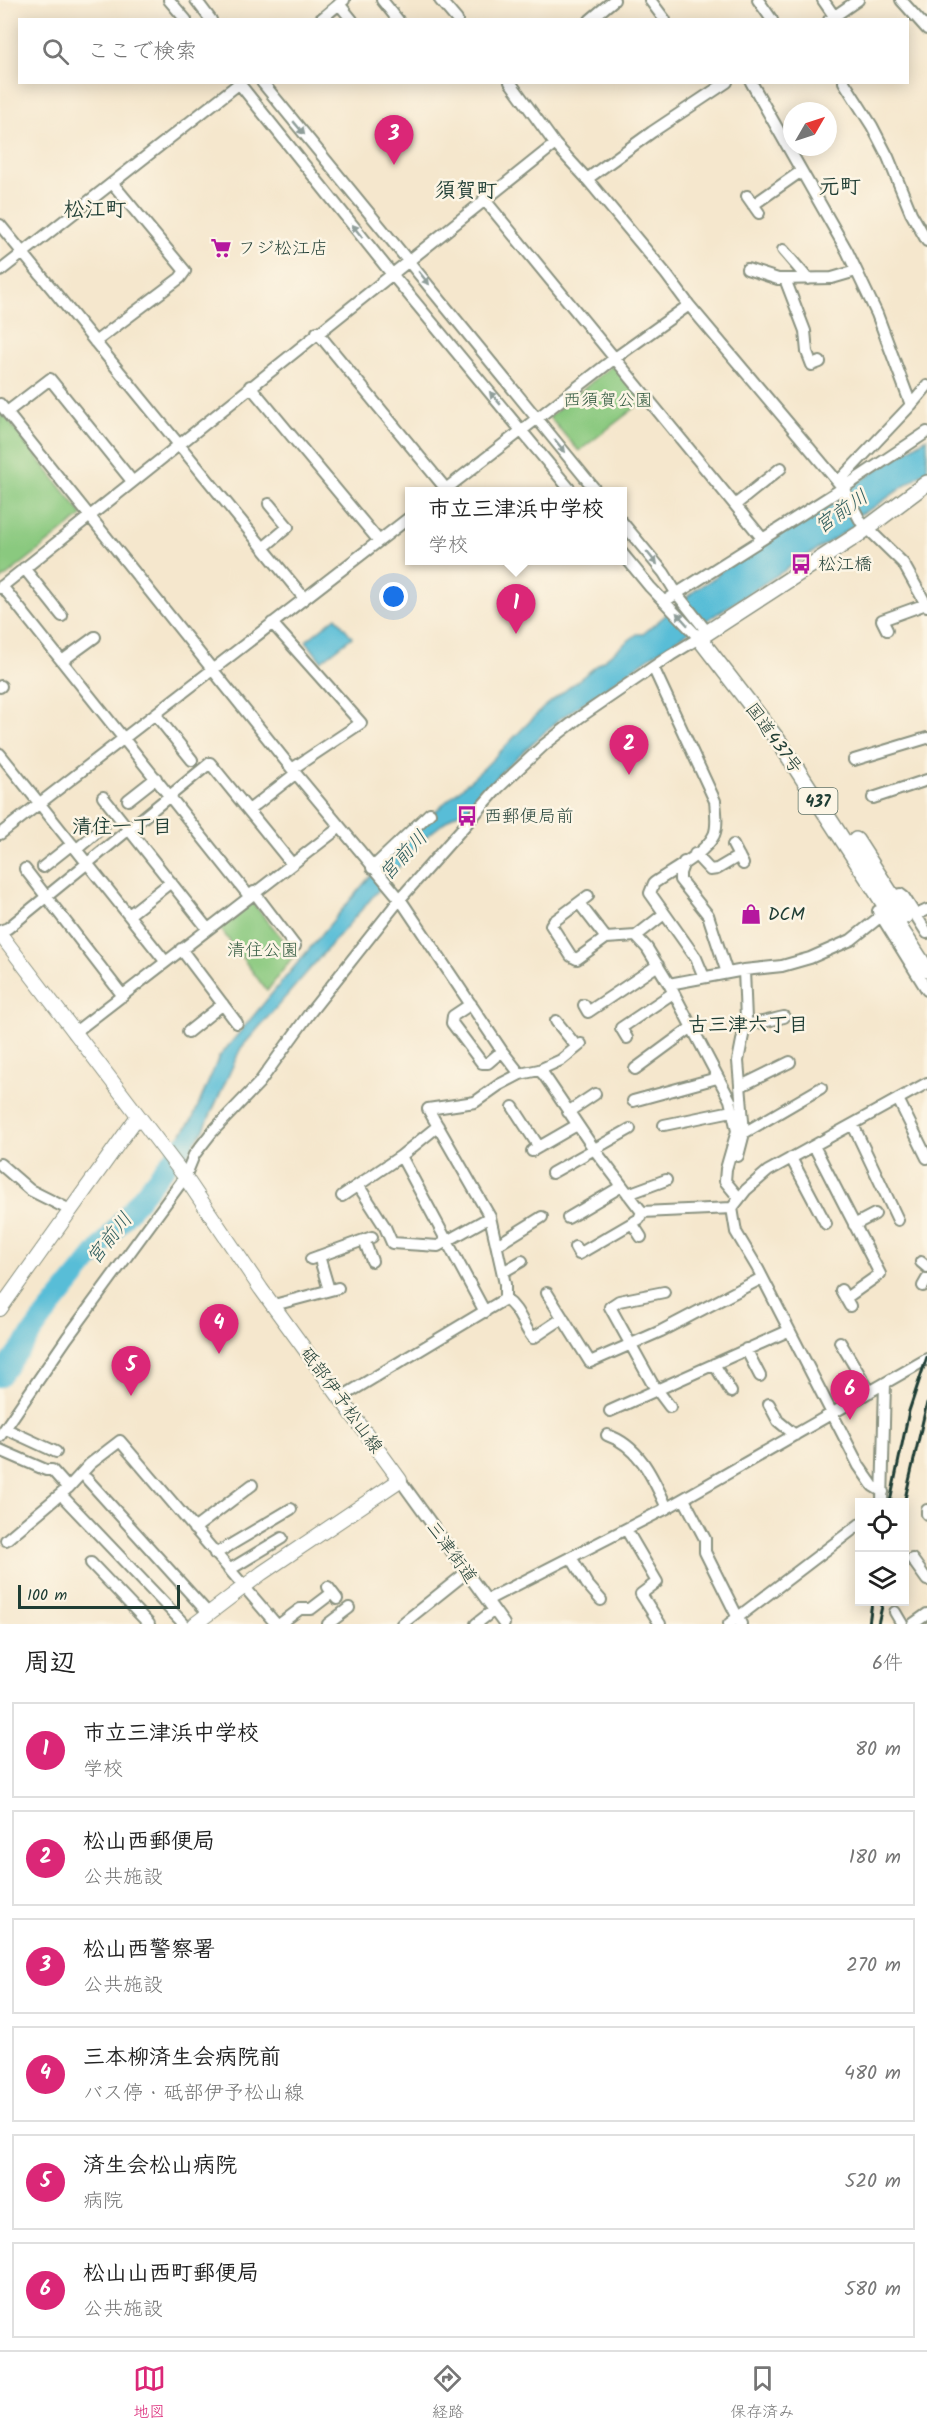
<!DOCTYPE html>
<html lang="ja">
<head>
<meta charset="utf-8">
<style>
  body { margin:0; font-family:Kalam,"Klee One",sans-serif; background:#f6f6f6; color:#222 }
  .controls { position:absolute; right:18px; bottom:18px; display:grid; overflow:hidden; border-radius:0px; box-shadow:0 3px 15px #0003 }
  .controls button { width:54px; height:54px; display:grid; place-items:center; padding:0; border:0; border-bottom:2px solid #e0e0e0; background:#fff; color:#222; font:30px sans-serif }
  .compass { position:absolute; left:783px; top:102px; width:54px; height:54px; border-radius:50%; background:#fff; box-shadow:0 3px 15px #0003; rotate:51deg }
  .scale { position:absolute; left:18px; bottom:15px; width:162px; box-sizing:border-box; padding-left:6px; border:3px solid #1f3d34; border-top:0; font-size:16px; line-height:21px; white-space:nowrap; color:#1f3d34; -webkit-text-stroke:4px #fcf5e5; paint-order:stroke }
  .you { position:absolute; left:394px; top:597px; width:21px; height:21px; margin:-15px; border:4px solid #fff; border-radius:50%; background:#1a73e8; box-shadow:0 0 0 9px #1a73e833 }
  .badge { display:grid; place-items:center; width:39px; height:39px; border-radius:50%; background:#db2777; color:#fff; font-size:20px; font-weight:700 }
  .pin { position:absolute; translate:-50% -50px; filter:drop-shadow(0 2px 3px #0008) }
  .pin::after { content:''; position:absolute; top:32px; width:21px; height:18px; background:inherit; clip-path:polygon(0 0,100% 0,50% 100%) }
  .popup { position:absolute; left:405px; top:487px; width:222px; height:78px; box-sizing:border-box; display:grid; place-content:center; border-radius:0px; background:#fff; filter:drop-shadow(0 2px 4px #0005); font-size:20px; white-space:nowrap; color:#767676 }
  .popup b { font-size:22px; color:#222 }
  .popup::after { content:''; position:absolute; left:50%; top:100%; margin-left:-12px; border:12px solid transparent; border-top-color:#fff }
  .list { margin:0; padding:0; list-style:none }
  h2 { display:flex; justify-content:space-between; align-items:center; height:78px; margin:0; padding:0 24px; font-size:26px }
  h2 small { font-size:20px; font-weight:400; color:#767676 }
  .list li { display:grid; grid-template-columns:39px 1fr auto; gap:18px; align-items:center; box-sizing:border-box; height:96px; margin:0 12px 12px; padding:0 12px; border:2px solid #e0e0e0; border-radius:0px }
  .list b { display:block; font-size:22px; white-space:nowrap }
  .list p { margin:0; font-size:20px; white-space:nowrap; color:#767676 }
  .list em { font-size:20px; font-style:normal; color:#767676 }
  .icon { flex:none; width:33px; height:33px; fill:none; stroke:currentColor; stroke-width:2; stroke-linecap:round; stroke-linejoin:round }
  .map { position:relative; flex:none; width:927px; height:1624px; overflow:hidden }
  .search { position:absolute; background:#fff; box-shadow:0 3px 15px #0003; left:18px; right:18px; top:18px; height:66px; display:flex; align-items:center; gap:15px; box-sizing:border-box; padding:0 21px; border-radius:0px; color:#767676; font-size:22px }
  .sheet { height:726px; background:#fff }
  nav { display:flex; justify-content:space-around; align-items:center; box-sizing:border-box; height:84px; border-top:2px solid #e0e0e0; background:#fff; font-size:16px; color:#767676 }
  nav a { display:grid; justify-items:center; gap:3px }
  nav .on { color:#db2777 }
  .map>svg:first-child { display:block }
  .green { fill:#8ac97f; stroke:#54835a; stroke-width:1.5 }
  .water { fill:#59bdd7; stroke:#3c7d86; stroke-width:1.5 }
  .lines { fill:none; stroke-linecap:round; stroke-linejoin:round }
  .river { stroke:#59bdd7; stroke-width:20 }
  .minor-casing { stroke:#8a9280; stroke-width:14 }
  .major-casing { stroke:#8a9280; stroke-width:16 }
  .highway-casing { stroke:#8a9280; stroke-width:18 }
  .minor { stroke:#fff; stroke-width:10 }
  .major { stroke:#fff; stroke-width:14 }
  .highway { stroke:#fff; stroke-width:15 }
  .rail { stroke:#1f3d34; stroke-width:3 }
  .oneway { fill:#8f9e9a }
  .labels { text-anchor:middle; stroke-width:5; stroke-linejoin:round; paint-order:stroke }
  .shield { fill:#fcf5e5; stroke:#617469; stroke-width:1.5 }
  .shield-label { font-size:16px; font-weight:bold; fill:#1f3d34 }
  .poi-label { font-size:18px; fill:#1f3d34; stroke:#fcf5e5; text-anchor:start }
  .park-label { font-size:18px; fill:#3a6047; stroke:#fcf5e5 }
  .street-label { font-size:18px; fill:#1f3d34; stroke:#fcf5e5 }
  .water-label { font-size:20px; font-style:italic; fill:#2e5d5d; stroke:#fcf5e5 }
  .neighbourhood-label { font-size:20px; font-weight:bold; fill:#1f3d34; stroke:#fcf5e5 }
  .quarter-label { font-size:21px; font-weight:bold; fill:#1f3d34; stroke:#fcf5e5 }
</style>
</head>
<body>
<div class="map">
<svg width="927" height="1624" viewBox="0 0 927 1624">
  <rect width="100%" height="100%" fill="#fcf5e5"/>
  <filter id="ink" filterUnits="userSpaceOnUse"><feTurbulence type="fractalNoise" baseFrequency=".0167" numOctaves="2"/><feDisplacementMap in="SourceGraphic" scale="12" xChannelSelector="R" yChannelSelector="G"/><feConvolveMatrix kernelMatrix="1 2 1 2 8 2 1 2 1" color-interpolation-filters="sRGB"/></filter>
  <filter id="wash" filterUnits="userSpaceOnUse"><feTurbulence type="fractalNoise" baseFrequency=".008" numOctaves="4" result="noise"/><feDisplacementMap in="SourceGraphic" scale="24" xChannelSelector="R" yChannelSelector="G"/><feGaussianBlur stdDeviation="1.35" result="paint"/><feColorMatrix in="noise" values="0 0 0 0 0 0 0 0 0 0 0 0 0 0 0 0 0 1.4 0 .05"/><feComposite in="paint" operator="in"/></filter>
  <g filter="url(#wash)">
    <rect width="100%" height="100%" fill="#f5e7cd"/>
    <path class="green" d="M615,363L645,400L579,451L549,417Z
      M0,410L83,515L0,581Z
      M252,902L295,954L267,991L219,927Z"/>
    <path class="water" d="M927,438V470L874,507L857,516V524L654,654L557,721L502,771L471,807L454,815L423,839L241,1048L203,1131L181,1161L170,1148L192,1120L219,1057L382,862L412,832L484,768L543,708L624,644L637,634H643L699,587L716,577L718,573Z
      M336,617L352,637L321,661L306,641Z"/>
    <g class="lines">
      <path class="river" d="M0,1377L43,1318L184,1144"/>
    </g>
  </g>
  <g filter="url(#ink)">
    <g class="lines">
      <g class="minor-casing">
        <path id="minor" d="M169,0L186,20
          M196,0L211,20
          M382,0L398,20
          M440,0L457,20
          M650,0L665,20
          M758,0L772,20
          M823,0L834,16
          M901,0L927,29
          M339,4L352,20
          M320,20L344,0
          M590,20L614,0
          M829,20L858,0
          M238,82L391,273L572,492
          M262,82L597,492
          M510,82L555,144L587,179L666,274L689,305L843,488L861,522L903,563L927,606
          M751,82L847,251L877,314L911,405
          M844,82L872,126L888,157L911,213L927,241
          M587,179L652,132L727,82
          M747,196L759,213
          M484,199L762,538
          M753,205L800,172
          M0,225L304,598
          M783,250L808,279
          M747,269L778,279L832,278L856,271
          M0,271L241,82
          M785,279L805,331L807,352L812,365L820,362
          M317,332L446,489
          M95,342L180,278L185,271L113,184
          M250,386L379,541
          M0,404L292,769L400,899L502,1051L520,1074L539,1070L544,1075L594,1149L642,1212L732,1208
          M7,412L50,379L132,481
          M838,482L911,405L927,386
          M442,492L615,358L689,305
          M735,505L781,468
          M622,522L664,573L677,594L708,633
          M263,548L288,527L269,504
          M24,568L62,616
          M2,586L249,896
          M0,588L555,144
          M665,601L843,488L927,432
          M272,623L361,723L292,769
          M887,630L882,620L926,604
          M62,661L95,637
          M653,667L715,801C716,812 718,826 714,835C705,854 671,871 654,883L650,893L696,958L704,977
          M0,687L1,686
          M155,714L192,760
          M0,754L165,961
          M854,760L927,738
          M103,797L207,928
          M873,798L927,780
          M128,800L156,778
          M249,810L295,774
          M0,834L410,517
          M733,845L743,864
          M77,849L104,826
          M695,854L710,870L717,869L739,856
          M684,862L680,873V880L708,915L727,973
          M43,867L72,844
          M372,868L430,813
          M25,869L123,996
          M254,892L295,946
          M588,896L553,922L551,925L571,956L577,959L606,938L636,936L664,914
          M888,900L900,894L904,897L927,933
          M579,903L606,938
          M878,911L927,990
          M129,915L171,882
          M916,915L927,910
          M0,931L8,928L210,763L292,864
          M636,936L647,948L669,984L730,1100L737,1131L726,1169L725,1181L739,1198
          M181,949L237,1023
          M669,984L744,970L782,966L810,958L851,940L881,916
          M471,1004L453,1016L452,1023L482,1063H488L502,1051
          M584,1005L588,1012L658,965
          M556,1021L577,1047
          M745,1024C759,1024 770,1020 784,1017
          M188,1032L223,1004
          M74,1033L339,828
          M627,1038L621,1028L673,993
          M635,1069L692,1027
          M539,1070L561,1060L581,1044
          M741,1086L790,1062
          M898,1099L927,1158
          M633,1101L717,1078
          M513,1107L539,1147
          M568,1112L595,1094
          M664,1125L732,1111
          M853,1125L898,1220
          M744,1133L821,1088
          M814,1146L880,1274L846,1298
          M532,1151L577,1125
          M401,1156L485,1312
          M738,1156L744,1133L738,1061L746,1020L744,970
          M791,1158L826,1224
          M0,1164L30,1190L70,1210
          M552,1173L630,1129
          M358,1185L385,1227L392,1243L438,1246L490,1217
          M628,1194L666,1180
          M342,1196L401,1156L438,1126
          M568,1218L622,1186
          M632,1223L641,1237
          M854,1225L875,1214
          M364,1240L372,1261
          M497,1245L542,1217
          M575,1247L579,1254L639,1219L642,1212
          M319,1256L329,1290
          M311,1259L372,1237
          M921,1262L927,1267
          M503,1272L522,1261
          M923,1286L927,1279
          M841,1290L850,1306
          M664,1292L619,1301L610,1307L652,1383L670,1407
          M547,1293L590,1362L661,1331L762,1278
          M505,1299C520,1309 522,1325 533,1338L563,1318
          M274,1305L338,1288
          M840,1342L870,1392
          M746,1349L760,1376
          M714,1364L731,1392
          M340,1398L505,1299V1284L490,1217L428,1109L475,1102L499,1085L520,1074
          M769,1404L778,1421L795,1435
          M610,1411L788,1331
          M6,1429L56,1452
          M607,1435C640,1446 653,1478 667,1508
          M0,1436L67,1338L185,1177L194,1155L212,1132L259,1083L309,1014L400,899L498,788L544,745L580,717L671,655L699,638L650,587L622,553
          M0,1450L46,1470H52L68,1488
          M87,1479L208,1613
          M400,1480L504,1624
          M883,1492L873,1486L859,1466L758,1269L736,1232L732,1208L746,1190L768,1171L927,1083
          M65,1499L184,1624
          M684,1499L705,1539V1552L741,1624
          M882,1502L885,1383
          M927,1510V1514
          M194,1529L252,1485
          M626,1529L657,1582L641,1594L660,1624
          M6,1540L68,1488L90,1464L120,1441L276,1624
          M215,1554L291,1509
          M571,1557L587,1584L601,1600
          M912,1559L927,1580
          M91,1563L149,1624
          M229,1570L282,1538
          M328,1587L337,1599
          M487,1600L667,1508L927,1359
          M895,1612L902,1624
          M280,1624L300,1609H311L332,1593
          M328,1624L349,1608
          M402,1624L467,1572
          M476,1624L494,1610
          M729,1624L860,1524
          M913,1624L927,1614"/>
      </g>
      <g class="major-casing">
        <path id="major" d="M0,934L185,1177L261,1289L400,1480L262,1573L195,1624
          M0,1309L138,1116"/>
      </g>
      <g class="highway-casing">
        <path id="highway" d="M927,483L859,534L699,638L780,743L927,970
          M856,840L905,916"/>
      </g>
      <use href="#minor" class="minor"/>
      <use href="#major" class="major"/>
      <use href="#highway" class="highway"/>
      <path class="rail" d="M890,1502L909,1411L927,1357
        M904,1503L927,1403
        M869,1624L872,1602
        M878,1624L883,1602"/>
    </g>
    <defs><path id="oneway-solid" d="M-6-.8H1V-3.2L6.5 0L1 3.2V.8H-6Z" transform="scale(1.5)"/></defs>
    <g class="oneway">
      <use href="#oneway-solid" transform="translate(299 128) rotate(50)"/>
      <use href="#oneway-solid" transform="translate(357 231) rotate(-129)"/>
      <use href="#oneway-solid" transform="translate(424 278) rotate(51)"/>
      <use href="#oneway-solid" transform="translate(495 398) rotate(-130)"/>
      <use href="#oneway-solid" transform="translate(560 446) rotate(51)"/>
      <use href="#oneway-solid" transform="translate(652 558) rotate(51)"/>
      <use href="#oneway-solid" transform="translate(682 619) rotate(-132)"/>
    </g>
  </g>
  <defs>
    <g id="supermarket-bare" transform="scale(1.62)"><path d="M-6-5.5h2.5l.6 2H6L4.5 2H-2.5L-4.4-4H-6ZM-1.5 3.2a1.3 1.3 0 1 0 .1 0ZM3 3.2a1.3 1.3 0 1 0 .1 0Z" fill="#b5179e" stroke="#fcf5e5" stroke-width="2.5" paint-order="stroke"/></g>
    <g id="bus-bare" transform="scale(1.62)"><path d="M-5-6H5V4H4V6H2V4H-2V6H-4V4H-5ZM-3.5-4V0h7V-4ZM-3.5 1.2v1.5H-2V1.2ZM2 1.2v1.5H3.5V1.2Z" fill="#b5179e" stroke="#fcf5e5" stroke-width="2.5" paint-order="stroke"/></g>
    <g id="shop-bare" transform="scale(1.62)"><path d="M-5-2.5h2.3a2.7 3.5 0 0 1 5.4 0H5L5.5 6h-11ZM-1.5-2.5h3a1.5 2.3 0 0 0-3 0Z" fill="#b5179e" stroke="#fcf5e5" stroke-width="2.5" paint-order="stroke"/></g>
  </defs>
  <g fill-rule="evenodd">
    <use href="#supermarket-bare" x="221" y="248"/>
    <use href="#bus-bare" x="801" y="564"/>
    <use href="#bus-bare" x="467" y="816"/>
    <use href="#shop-bare" x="751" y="914"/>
  </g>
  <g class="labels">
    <rect class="shield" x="798.5" y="788" width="39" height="26" rx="4.5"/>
    <g class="shield-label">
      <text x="818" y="807">437</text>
    </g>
    <g class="poi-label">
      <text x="238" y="254">フジ松江店</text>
      <text x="818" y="570">松江橋</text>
      <text x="484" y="822">西郵便局前</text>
      <text x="768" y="920">DCM</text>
    </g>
    <g class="park-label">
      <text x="608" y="406">西須賀公園</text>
      <text x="263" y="956">清住公園</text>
    </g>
    <g class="street-label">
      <text transform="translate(774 738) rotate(54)" y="6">国道437号</text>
      <text transform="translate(342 1400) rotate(54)" y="6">砥部伊予松山線</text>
      <text transform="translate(452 1552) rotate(54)" y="6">三津街道</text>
    </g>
    <g class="water-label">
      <text transform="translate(841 511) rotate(-35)" y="7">宮前川</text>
      <text transform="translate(403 855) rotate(-47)" y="7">宮前川</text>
      <text transform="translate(109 1238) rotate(-52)" y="7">宮前川</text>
    </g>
    <g class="neighbourhood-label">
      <text x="122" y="833">清住一丁目</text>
      <text x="748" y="1031">古三津六丁目</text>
    </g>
    <g class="quarter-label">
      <text x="840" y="193">元町</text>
      <text x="466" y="197">須賀町</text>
      <text x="95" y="216">松江町</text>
    </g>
  </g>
</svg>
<div class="controls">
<button><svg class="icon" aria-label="locate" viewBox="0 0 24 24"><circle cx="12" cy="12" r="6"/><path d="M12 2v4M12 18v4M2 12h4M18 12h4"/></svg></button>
<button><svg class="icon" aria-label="layers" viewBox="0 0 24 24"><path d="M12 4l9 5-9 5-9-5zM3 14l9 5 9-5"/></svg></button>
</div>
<svg class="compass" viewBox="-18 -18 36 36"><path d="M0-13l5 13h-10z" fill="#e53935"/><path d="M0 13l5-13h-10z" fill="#767676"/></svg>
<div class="scale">100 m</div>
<div class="you"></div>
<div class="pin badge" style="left:516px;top:634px">1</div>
<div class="popup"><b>市立三津浜中学校</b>学校</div>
<div class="pin badge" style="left:629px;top:775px">2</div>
<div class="pin badge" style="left:394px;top:165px">3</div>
<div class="pin badge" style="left:219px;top:1354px">4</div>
<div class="pin badge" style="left:131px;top:1396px">5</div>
<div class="pin badge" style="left:850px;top:1420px">6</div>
<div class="search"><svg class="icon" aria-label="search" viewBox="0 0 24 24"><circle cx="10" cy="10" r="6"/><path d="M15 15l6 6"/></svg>ここで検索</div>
</div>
<section class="sheet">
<h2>周辺<small>6件</small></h2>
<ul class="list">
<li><span class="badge">1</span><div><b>市立三津浜中学校</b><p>学校</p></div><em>80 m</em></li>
<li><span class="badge">2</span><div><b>松山西郵便局</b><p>公共施設</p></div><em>180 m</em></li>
<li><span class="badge">3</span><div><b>松山西警察署</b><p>公共施設</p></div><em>270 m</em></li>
<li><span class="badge">4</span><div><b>三本柳済生会病院前</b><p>バス停 · 砥部伊予松山線</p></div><em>480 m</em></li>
<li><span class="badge">5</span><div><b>済生会松山病院</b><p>病院</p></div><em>520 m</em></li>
<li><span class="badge">6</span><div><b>松山山西町郵便局</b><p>公共施設</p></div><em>580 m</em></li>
</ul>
</section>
<nav>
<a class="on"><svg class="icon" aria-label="map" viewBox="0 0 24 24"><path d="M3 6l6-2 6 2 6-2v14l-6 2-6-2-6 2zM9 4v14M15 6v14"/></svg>地図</a>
<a><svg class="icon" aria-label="directions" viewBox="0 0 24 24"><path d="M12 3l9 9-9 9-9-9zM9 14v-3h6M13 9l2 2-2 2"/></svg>経路</a>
<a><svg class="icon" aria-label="saved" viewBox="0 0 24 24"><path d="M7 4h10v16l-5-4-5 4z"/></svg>保存済み</a>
</nav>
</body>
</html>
